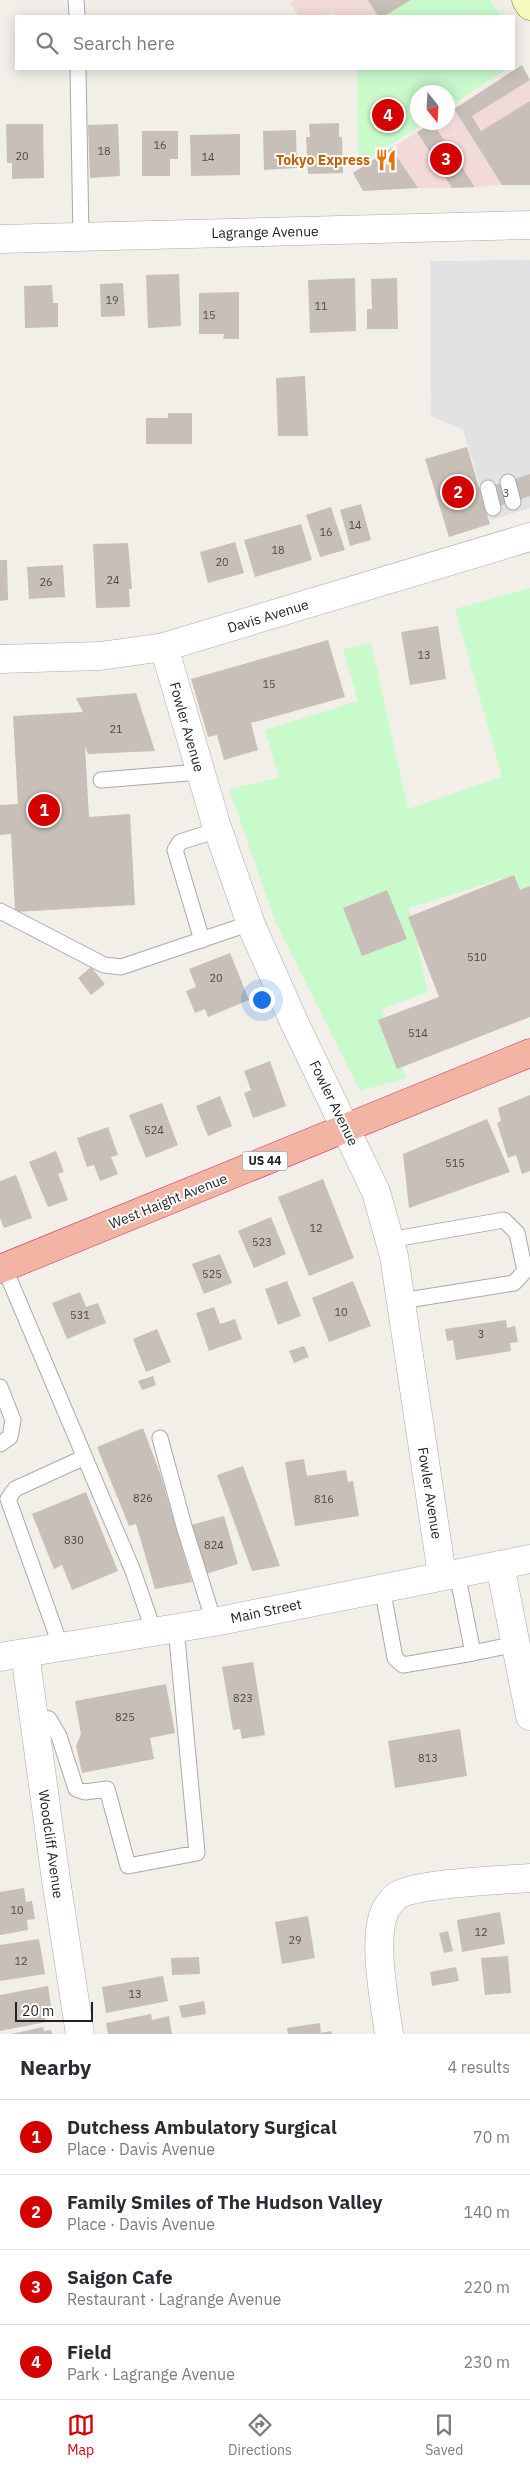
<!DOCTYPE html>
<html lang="en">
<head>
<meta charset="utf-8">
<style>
  body { margin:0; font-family:"IBM Plex Sans",sans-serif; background:#f7f7f7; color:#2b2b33 }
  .compass { position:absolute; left:410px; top:85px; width:45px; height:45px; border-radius:50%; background:#fff; box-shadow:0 2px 12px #0003; rotate:162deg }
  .scale { position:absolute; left:15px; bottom:12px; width:78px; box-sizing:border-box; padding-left:5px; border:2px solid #222; border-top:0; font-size:14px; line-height:18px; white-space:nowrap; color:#222; -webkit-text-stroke:4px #fff; paint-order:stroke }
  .you { position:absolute; left:261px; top:999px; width:18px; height:18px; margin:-12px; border:4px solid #fff; border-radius:50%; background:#1a73e8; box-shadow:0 0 0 8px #1a73e833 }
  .badge { display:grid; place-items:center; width:32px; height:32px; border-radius:50%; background:#d40000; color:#fff; font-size:16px; font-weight:700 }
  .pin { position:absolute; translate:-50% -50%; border:2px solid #fff; box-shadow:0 1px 5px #0006 }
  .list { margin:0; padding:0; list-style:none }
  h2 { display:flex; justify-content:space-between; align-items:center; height:65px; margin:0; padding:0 20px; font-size:21px }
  h2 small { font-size:16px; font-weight:400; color:#7c7c81 }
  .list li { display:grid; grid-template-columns:32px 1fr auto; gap:15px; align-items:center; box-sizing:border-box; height:75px; padding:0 20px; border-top:1px solid #e1e1e2 }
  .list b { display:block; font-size:19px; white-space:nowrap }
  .list p { margin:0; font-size:16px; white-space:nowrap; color:#7c7c81 }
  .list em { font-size:16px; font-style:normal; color:#7c7c81 }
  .icon { flex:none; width:28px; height:28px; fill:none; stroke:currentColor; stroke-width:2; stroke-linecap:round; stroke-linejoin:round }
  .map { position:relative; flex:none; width:530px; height:2034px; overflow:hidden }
  .search { position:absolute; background:#fff; box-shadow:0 2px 12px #0003; left:15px; right:15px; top:15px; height:55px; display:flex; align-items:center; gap:12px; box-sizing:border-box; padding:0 18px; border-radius:0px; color:#7c7c81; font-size:19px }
  .sheet { height:365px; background:#fff }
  nav { display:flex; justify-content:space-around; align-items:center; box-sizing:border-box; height:70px; border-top:1px solid #e1e1e2; background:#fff; font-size:14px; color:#7c7c81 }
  nav a { display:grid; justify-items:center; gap:2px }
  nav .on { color:#d40000 }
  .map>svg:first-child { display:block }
  .commercial { fill:#f2dad9 }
  .park { fill:#c8facc }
  .parking { fill:#e2e2e2 }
  .building { fill:#c7bfb8 }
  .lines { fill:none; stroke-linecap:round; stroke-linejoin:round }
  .service-casing { stroke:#a9a9a9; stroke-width:17 }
  .minor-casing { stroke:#a9a9a9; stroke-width:29 }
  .tertiary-casing { stroke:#a9a9a9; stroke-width:29 }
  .secondary-casing { stroke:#707d05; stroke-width:29 }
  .trunk-casing { stroke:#dc2a67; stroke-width:29 }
  .service { stroke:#fff; stroke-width:15 }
  .minor { stroke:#fff; stroke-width:28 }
  .tertiary { stroke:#fff; stroke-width:28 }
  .secondary { stroke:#f7fabf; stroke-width:28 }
  .trunk { stroke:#f2b4a3; stroke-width:28 }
  .labels { text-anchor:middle; stroke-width:4; stroke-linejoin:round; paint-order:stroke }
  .number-label { font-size:11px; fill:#4b4948 }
  .shield { fill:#fff; stroke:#646464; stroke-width:1 }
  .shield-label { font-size:12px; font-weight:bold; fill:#222 }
  .food-label { font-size:14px; font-weight:bold; fill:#c56008; stroke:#fff; text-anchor:end }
  .street-label { font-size:14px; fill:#222; stroke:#fff }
</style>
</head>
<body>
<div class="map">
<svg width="530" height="2034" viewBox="0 0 530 2034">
  <rect width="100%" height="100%" fill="#f2efe9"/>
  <path class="commercial" d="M294,0H368L378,16H336L334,13L324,16H299L290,3Z
    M530,80V101L482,131L472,116Z
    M454,109L502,185L475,187L433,123L448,122V114Z
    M417,132L452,188H418L391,148Z"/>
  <path class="park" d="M404,0H490L501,16H378Z
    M357,69H507L448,107V92H418V122L424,123L358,166Z
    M530,588V886L520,890L514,875L409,908L428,992L382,1009L406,1078L360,1091L275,921L229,789L279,778L265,730L358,701L343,649L371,643L408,809L502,777L455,609Z"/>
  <path class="parking" d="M530,260V508L491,520L463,430L431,416L430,261Z"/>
  <path class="building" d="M368,0H411L384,16H378Z
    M522,65L530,80L472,116L481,131L530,101V185H502L454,109Z
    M339,123V137H342L343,173L308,174L306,137H310L309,124Z
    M433,123L475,187L452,188L417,132Z
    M6,124H43L44,178L12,179V163H7Z
    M118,124L120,176L90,178L88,125Z
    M296,130L297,168L264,170L263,131Z
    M142,131H178V159H170V176H142Z
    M240,134V175L191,176L190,135Z
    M391,148L418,188L363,191L353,173Z
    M179,274L181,326L148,328L146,275Z
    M355,278L356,331L310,333L308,280Z
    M397,278L398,329H367V309H372L371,279Z
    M123,283L125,316L101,317L100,284Z
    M52,285L53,303H58V327L25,328L24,286Z
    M239,292V339H223L224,334H199V293Z
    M305,376L308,436H278L276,378Z
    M168,413H192V444H146V418H168Z
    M467,447L490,524L449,537L425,459Z
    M530,474V496L487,510L481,490Z
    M361,504L371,540L350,546L340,510Z
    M331,507L345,550L320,557L306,515Z
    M301,524L312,560L255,577L244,540Z
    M235,542L244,573L208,583L200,552Z
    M128,543L132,589H129L130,607L96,608L93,544Z
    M0,560H7L8,600L0,601Z
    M63,565L65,597L29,599L27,567Z
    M438,626L446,679L410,685L401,632Z
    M328,640L345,697L251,723L258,750L224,760L217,735L208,737L191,679Z
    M136,693L155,751L88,754L85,746L89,817L130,814L135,905L15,912L11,834L0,835V805L18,804L13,716L83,712L76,698Z
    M514,875L520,890L530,886V1017L397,1069L378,1020L439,997L408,917Z
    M387,890L407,939L362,956L343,908Z
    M230,953L249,1000L208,1017L205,1009L195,1013L186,991L196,987L189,969Z
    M91,967L105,984L91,995L78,978Z
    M270,1061L286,1106L253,1118L244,1093L251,1090L244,1071Z
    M530,1095V1171L522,1174L516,1155L508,1158L497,1123L501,1121L498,1108Z
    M220,1096L232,1126L208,1136L196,1106Z
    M162,1103L178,1145L146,1158L129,1115Z
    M487,1119L510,1172L409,1208L403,1154Z
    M108,1127L118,1155L111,1157L118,1174L100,1181L94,1165L87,1167L77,1138Z
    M56,1151L64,1172L58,1174L68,1200L48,1207L29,1162Z
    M16,1175L32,1218L4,1228L0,1218V1181Z
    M323,1179L354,1258L309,1276L278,1197Z
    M271,1217L286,1254L254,1268L238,1231Z
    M220,1254L232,1283L204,1294L192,1264Z
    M287,1281L301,1316L278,1325L265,1289Z
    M353,1281L371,1326L329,1342L312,1298Z
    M80,1292L86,1307L98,1303L106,1323L67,1339L52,1303Z
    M214,1307L220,1324L235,1319L242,1339L209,1351L196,1313Z
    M506,1320L507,1328L515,1326L518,1342L510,1343L511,1351L456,1360L453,1340L447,1341L445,1329Z
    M157,1329L171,1362L146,1372L133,1339Z
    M304,1346L309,1357L294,1363L289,1351Z
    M153,1376L156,1385L142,1390L138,1381Z
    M143,1428L160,1473L192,1582L155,1589L136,1524L129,1526L97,1447Z
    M304,1459L307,1476L346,1470L348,1482L353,1481L359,1516L295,1526L285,1462Z
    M243,1466L280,1566L252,1571L217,1475Z
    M86,1492L118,1571L72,1590L62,1565L54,1569L32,1514Z
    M224,1516L238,1564L206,1574L191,1525Z
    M253,1662L265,1735L242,1739L240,1729L233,1730L222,1667Z
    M166,1684L175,1733L150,1738L154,1759L82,1773L76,1746L81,1734L75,1701Z
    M460,1729L467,1776L395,1788L388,1741Z
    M24,1888L26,1902L32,1901L35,1919L27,1920L28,1930L0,1935V1892Z
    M500,1912L505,1944L462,1952L457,1920Z
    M308,1916L315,1958L282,1964L275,1922Z
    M448,1931L453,1951L444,1953L439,1933Z
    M39,1939L45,1974L0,1981V1945Z
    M508,1956L511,1993L485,1995L481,1958Z
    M199,1957L200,1974L172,1975L171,1958Z
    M456,1967L459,1981L432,1986L430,1972Z
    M163,1976L168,2001L106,2013L102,1987Z
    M48,1986L51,2006L43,2007L46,2022L0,2031V1995Z
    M204,2001L206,2014L182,2018L179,2006Z
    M151,2014L152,2020L169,2016L172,2034H108L106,2023Z
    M320,2023L321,2033L331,2031L332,2034H288L287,2028Z
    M43,2027L44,2031L51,2030L52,2034H11Z"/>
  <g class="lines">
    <g class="service-casing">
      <path id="service" d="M76,0L77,16
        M78,69L81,237
        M508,482L513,502
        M488,488L493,508
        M101,780L200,772
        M0,911L104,965L121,967L251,923
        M202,940L175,850L180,842L218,830
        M389,1240L504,1220L517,1233L525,1271L514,1283L401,1301
        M4,1267L133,1571L154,1632
        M0,1387L13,1420L10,1437L0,1444
        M160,1438L184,1526L214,1622
        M457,1573L473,1653L516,1644
        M382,1587L395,1658L403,1665L473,1653
        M61,1647L8,1499L15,1489L85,1457
        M33,1715L49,1719L59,1736L76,1789L85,1792L107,1789L128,1866L197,1853L176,1628"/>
    </g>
    <g class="minor-casing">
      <path id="minor" d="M0,239L530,225
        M164,647L216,824L252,927L295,1024L376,1192L394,1256L442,1575
        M0,659L100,656L164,647L530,537
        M500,1565L530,1716
        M25,1653L56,1880L80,2034
        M389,2034C385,2004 371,1936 386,1909C388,1905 394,1898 398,1895C419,1883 502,1880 530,1878"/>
    </g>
    <g class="tertiary-casing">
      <path id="tertiary" d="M0,1657L214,1622L530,1559"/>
    </g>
    <g class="secondary-casing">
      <path id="secondary" d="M526,0L530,6"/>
    </g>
    <g class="trunk-casing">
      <path id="trunk" d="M0,1269L530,1053"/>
    </g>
    <use href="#service" class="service"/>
    <use href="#minor" class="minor"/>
    <use href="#tertiary" class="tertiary"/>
    <use href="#secondary" class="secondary"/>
    <use href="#trunk" class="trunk"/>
  </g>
  <defs>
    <g id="restaurant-bare" transform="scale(1.725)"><path d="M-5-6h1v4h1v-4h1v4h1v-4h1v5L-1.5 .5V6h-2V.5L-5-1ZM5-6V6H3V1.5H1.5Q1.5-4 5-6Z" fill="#e8710a" stroke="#fff" stroke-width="2.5" paint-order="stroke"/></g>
  </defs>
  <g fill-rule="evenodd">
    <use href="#restaurant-bare" x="386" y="160"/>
  </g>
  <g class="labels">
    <g class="number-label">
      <text x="160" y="149">16</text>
      <text x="104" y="155">18</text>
      <text x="22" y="160">20</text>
      <text x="208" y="161">14</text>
      <text x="112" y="304">19</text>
      <text x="321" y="310">11</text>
      <text x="209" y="319">15</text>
      <text x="506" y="497">3</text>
      <text x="355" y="529">14</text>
      <text x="326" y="536">16</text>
      <text x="278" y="554">18</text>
      <text x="222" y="566">20</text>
      <text x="113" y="584">24</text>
      <text x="46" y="586">26</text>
      <text x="424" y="659">13</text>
      <text x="269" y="688">15</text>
      <text x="116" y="733">21</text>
      <text x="477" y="961">510</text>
      <text x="216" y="982">20</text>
      <text x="418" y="1037">514</text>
      <text x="154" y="1134">524</text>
      <text x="455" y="1167">515</text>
      <text x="316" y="1232">12</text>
      <text x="262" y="1246">523</text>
      <text x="212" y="1278">525</text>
      <text x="341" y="1316">10</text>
      <text x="80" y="1319">531</text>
      <text x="481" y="1338">3</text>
      <text x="143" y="1502">826</text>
      <text x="324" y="1503">816</text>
      <text x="74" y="1544">830</text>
      <text x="214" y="1549">824</text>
      <text x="243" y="1702">823</text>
      <text x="125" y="1721">825</text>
      <text x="428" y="1762">813</text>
      <text x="17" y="1914">10</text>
      <text x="481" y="1936">12</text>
      <text x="295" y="1944">29</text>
      <text x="21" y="1965">12</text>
      <text x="135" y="1998">13</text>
    </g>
    <rect class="shield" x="242.5" y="1151.5" width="45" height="19" rx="4"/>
    <g class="shield-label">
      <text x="265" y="1165">US 44</text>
    </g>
    <g class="food-label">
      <text x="370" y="165">Tokyo Express</text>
    </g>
    <g class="street-label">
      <text transform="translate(265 232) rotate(-1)" y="5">Lagrange Avenue</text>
      <text transform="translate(268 616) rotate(-17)" y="5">Davis Avenue</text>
      <text transform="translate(187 727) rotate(74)" y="5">Fowler Avenue</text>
      <text transform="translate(334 1103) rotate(64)" y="5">Fowler Avenue</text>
      <text transform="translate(168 1201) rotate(-22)" y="5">West Haight Avenue</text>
      <text transform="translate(430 1493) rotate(81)" y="5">Fowler Avenue</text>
      <text transform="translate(266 1611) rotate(-12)" y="5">Main Street</text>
      <text transform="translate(51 1844) rotate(82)" y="5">Woodcliff Avenue</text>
    </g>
  </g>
</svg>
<svg class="compass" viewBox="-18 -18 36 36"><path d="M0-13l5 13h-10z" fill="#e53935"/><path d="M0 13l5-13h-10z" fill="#7c7c81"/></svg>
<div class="scale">20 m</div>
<div class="you"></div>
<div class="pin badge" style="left:44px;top:810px">1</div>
<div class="pin badge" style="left:458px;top:492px">2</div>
<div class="pin badge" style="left:446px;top:159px">3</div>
<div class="pin badge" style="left:388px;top:115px">4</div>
<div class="search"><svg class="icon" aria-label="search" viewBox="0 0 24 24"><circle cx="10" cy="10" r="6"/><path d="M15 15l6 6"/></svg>Search here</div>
</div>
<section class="sheet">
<h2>Nearby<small>4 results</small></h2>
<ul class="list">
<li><span class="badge">1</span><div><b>Dutchess Ambulatory Surgical</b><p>Place · Davis Avenue</p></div><em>70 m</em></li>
<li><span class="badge">2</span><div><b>Family Smiles of The Hudson Valley</b><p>Place · Davis Avenue</p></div><em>140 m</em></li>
<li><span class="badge">3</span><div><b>Saigon Cafe</b><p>Restaurant · Lagrange Avenue</p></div><em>220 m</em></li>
<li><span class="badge">4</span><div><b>Field</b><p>Park · Lagrange Avenue</p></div><em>230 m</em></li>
</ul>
</section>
<nav>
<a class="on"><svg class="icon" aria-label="map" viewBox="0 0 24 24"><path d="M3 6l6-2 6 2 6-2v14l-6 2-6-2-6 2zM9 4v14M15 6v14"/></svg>Map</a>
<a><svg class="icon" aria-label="directions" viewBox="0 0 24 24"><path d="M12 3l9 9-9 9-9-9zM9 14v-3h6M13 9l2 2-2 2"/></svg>Directions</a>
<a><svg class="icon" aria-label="saved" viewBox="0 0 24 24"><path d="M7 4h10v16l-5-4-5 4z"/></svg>Saved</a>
</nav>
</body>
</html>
